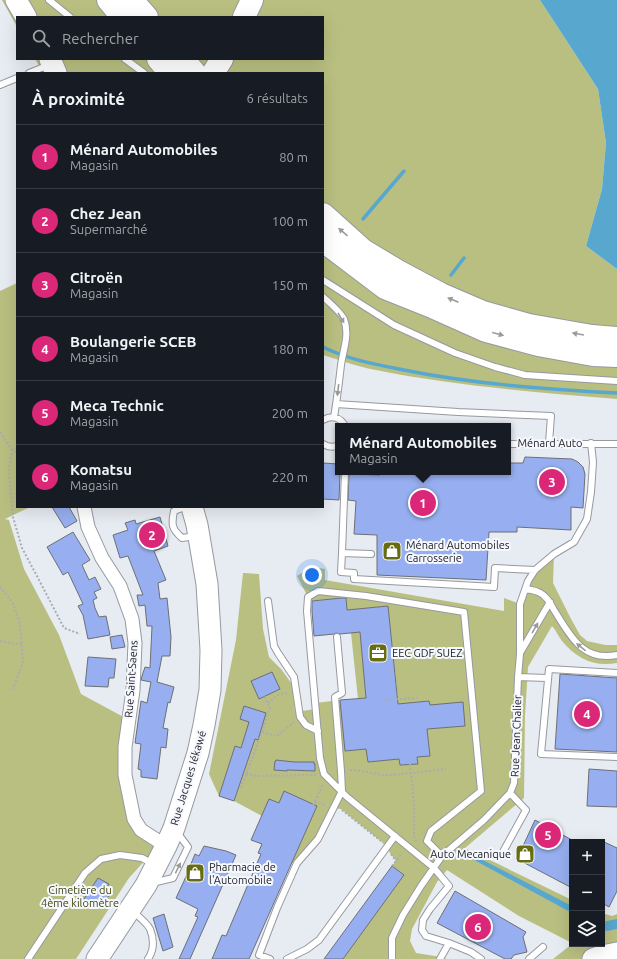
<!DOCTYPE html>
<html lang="fr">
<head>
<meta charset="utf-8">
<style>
  body { margin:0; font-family:Ubuntu,sans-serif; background:#20242c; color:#f1f3f6 }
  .controls { position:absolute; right:12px; bottom:12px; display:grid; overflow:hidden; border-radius:0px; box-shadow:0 4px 16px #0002 }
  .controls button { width:36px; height:36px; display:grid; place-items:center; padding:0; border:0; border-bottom:1px solid #363941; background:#171b24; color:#f1f3f6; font:20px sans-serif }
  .you { position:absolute; left:312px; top:575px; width:14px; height:14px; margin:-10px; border:3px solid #fff; border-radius:50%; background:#1a73e8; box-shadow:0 0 0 6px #1a73e833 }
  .badge { display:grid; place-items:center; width:26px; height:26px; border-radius:50%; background:#db2777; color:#fff; font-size:13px; font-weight:700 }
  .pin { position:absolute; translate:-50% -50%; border:2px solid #fff; box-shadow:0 1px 4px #0006 }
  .popup { position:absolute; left:335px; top:423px; width:176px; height:52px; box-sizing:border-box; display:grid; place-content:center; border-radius:0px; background:#171b24; filter:drop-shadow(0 1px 3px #0005); font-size:13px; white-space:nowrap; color:#9ea1a6 }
  .popup b { font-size:15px; color:#f1f3f6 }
  .popup::after { content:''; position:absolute; left:50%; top:100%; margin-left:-8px; border:8px solid transparent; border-top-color:#171b24 }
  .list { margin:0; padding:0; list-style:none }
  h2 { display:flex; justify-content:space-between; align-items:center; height:52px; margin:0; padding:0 16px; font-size:17px }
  h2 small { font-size:13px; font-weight:400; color:#9ea1a6 }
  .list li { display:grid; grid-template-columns:26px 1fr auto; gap:12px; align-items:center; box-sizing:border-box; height:64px; padding:0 16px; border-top:1px solid #363941 }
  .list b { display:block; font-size:15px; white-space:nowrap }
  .list p { margin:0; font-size:13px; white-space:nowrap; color:#9ea1a6 }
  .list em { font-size:13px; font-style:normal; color:#9ea1a6 }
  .icon { flex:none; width:22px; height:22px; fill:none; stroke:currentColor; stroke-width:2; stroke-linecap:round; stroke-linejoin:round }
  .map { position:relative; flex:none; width:617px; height:959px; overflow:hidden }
  .search { position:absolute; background:#171b24; box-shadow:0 4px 16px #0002; left:16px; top:16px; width:308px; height:44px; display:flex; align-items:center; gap:10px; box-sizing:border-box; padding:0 14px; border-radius:0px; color:#9ea1a6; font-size:15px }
  .panel { position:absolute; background:#171b24; box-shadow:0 4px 16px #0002; left:16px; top:72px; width:308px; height:436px; border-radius:0px }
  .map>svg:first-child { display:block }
  .green { fill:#b9bf80 }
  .water { fill:#57a7cf }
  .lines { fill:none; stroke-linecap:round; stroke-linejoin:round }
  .stream { stroke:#57a7cf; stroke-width:3.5 }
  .building { fill:#97aff0; stroke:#6c6f75 }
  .lane-casing { stroke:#9699a0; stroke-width:8 }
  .street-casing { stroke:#9699a0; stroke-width:15 }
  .primary-casing { stroke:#9699a0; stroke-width:23 }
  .highway-casing { stroke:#9699a0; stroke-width:24 }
  .path { stroke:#a9acb2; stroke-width:2; stroke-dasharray:2 2; stroke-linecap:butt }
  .lane { stroke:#fff; stroke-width:6 }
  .street { stroke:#fff; stroke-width:13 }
  .primary { stroke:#fff; stroke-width:21 }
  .highway { stroke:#fff; stroke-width:22 }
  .oneway { fill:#9b9b9c }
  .labels { text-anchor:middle; stroke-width:4; stroke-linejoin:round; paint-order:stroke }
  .street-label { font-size:11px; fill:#202124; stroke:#f5f8fe }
  .poi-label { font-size:11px; fill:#202124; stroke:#f5f8fe; text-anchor:start }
  .park-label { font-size:11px; fill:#41440a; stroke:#f5f8fe }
</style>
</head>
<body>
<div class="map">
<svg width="617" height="959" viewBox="0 0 617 959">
  <rect width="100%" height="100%" fill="#e7ebf2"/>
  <path class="green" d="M2,0H540L598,89L606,143L602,189L586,246L617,269V399C536,392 455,386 376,370C358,367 340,360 323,355V73H42L40,68L35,59H323V17H17V27Z
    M17,283V507H30L5,519L9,520L24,569L59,635L81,694L129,720L125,747L134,819L156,848L129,878L76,959H0V291Z
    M554,554L553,583L571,619L580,635L587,641L605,645H617V663C594,667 577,659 562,641C558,636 556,630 552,626L528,667L525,716L524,798L465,848L572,900V943L519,916L447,870L437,882L412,929L410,941L416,953L441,957L447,959H343L404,875L392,866L396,861L382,842L341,809L333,808L318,839L297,863H291L284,792L279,803L269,799L262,816L234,801L251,751L235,746L219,796L209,774L236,640L243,573L259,574L263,629L269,657L281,669L292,684L295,712L316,709L315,703L341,700L345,751L366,749L368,762L399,759L400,765L418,764L417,757L430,755L427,729L465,726L430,705L429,701L410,703L385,716L398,699L388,606L358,609L366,698L358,699L351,633H349L346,598L310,601L297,576C309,568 310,566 325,569V580L504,611V598L520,604L528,581Z
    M602,913L612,916L617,914V959H553L572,944H602Z"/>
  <path class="water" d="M540,0H617V269L586,246L602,189L606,143L598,89Z
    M467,852L572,906V913L465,855Z
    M617,919V929L607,931L602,929V922Z"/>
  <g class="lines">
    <path class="stream" d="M363,219L404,171
      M451,275L464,258
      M323,347C347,359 373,364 399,369C471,384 544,389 617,393"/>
  </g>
  <path class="building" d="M525,457L572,459L578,462L583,467L585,474L583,508L571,507V530L517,527V532H489L486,580L377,575V535L354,534L356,501L348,500L349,474L380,475V472H508V463H523Z
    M323,463L338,464V472H340L339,500L323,499Z
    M52,507H69L77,521L65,528Z
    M160,517L168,546L154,551L166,580L158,583L160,599L167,598L171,637L170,656H162L157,682L174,687L170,703L168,702L163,728L168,729L166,748L161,747L157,779L141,777V770L138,769L141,744L135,743L141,701L147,703L151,682L141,680L142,676L145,667L150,668L152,626H147L145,605L139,606L137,595H143L128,556L120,558L113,535L128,530L125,523L135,520L136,524Z
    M73,532L90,560L82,565L89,580L95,577L101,589L94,592L97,598L93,600L95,608L99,617L106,616L110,635L88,639L83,615L78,606L83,604L68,572L63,575L47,547Z
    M342,598H346L347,610L388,606L398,704L429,701L430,705L463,702L465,726L427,729L430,756L417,757L418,764L400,765L399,759L368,762L366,749L345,751L340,700L366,698L360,632L340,634L336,633L334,634L314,636L312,611V601Z
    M122,635L125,647L112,649L110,637Z
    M88,657L116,659L114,678H109L108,687L85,686Z
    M272,672L280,689L259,699L251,681Z
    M560,674L617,678V752L555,749Z
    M244,706L266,713L258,740L255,739L234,801L219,796L235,746L241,748L249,722L240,719Z
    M276,760L294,762H314V764H315V771L287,770V771L274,770L275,761H276Z
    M589,769L617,771V807L587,806Z
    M284,791L317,806L249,959H212L222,935L226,936L261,854L258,853L262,844L251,840L269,799L279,803Z
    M535,820L572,840V888L517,859Z
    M602,841L617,848V891L609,907L602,903Z
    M204,846L226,851L236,855L190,959H179L198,917L195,916L198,909L176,898L184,881L195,854L199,856Z
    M392,866L404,875L343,959H324Z
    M98,878L109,884L106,888L112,891L103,904L97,901L94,906L84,899Z
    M455,891L526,932L523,937L527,952L514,955L511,959H505L437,923Z
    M164,914L173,947L163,951L153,918Z"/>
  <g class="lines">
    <g class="lane-casing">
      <path id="lane" d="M49,0L70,17
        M125,59L144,73
        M29,73L49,65
        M0,85L17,78
        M323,280L394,325L455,353L495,367L525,375L617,381
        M323,297C328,301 341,313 344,319C350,335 343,350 341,365C339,382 337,400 334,417
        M336,404L458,412L551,416L549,443
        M323,420C332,415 340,417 345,426
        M323,444C328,447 333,448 338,445
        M508,444H617
        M345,472L342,553L371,554
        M185,507L174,511C171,525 172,529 182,538L196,536
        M342,553L341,572L354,573V579L494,587L495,568L535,570
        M526,589C530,590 534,590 538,592C546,595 550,603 554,610C570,635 582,662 617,655
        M268,601L274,646L278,653L294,677L300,717L306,725L318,731
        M520,653L550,602
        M617,673L549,669L541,754L617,757
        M518,677L547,678
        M504,850L526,810L510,793
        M442,856L427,841L431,831L481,791L464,612L366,596L318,591L308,597L307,611L320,758L324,774L347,797L434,868L449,886L430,909L423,920L422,930L426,936L449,943
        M152,883L173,878L188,847L176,831
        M132,911C137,915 147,923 150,929C154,939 154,950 148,959
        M28,959L85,873L101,859L120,855L142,858L153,864
        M270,959L259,955L277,908L297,863L318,839L342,791L341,771L335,697L342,693L337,637
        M287,959L307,949L319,940L395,836
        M392,959V938L403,915L421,886L442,856L484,820L510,793L514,783L518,677L520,654V604L528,581L535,570L554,554L574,542L587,519L591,492L593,462L591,443
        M440,959L449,943L471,952L481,959
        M529,959L543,947"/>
    </g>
    <g class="street-casing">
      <path id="street" d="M84,507L88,527L102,558L120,586L132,619L135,643L133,690L125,747V775L134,819L141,830L166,846"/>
    </g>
    <g class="primary-casing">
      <path id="primary" d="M16,0L26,17
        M50,59L56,73
        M97,959L146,885L166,846L174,828L198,753L204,725L210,690L211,650L207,584L197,525L192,507
        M593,959L602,956L617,953"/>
    </g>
    <g class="highway-casing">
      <path id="highway" d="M108,0L122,17
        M132,0L147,17
        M244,17L252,0
        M158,59L170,73
        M183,59L195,73
        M213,73L222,59
        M323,214L363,250L398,271L441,294L483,312L529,325L592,336L617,338
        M323,241L385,288L430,306L486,331L538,345L593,355L617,356"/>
    </g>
    <path class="path" d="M0,432L12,450L17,453
      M17,449L12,450L9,471L13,517L22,548L38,578L64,628L80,634
      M0,587L13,603L19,621L21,634L23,662L13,689
      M0,641L15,644L22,643
      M384,700L417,698
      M268,703L278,695L287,693
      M262,732L270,708L264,696
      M410,764C412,784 415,804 414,824C414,830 413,837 417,842
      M350,770L362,771L382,775H393L446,769
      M246,774L257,776L317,775
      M241,788L262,732L277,736L294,722
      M315,802L325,805
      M313,805L323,784
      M342,810L381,841
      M391,854L396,861
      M392,866L402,853"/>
    <use href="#lane" class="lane"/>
    <use href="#street" class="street"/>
    <use href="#primary" class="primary"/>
    <use href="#highway" class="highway"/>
  </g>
  <defs><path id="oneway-solid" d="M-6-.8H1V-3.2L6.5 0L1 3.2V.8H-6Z"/></defs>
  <g class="oneway">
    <use href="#oneway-solid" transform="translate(343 232) rotate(-139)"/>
    <use href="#oneway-solid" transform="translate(453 300) rotate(-157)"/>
    <use href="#oneway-solid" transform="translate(341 318) rotate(59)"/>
    <use href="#oneway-solid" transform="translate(498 334) rotate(15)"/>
    <use href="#oneway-solid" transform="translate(578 334) rotate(-170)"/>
    <use href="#oneway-solid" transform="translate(338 390) rotate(97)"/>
    <use href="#oneway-solid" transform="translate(535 628) rotate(-60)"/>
    <use href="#oneway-solid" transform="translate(581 647) rotate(-141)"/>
    <use href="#oneway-solid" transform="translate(178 868) rotate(-64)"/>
  </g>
  <defs>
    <g id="shop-square" transform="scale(1)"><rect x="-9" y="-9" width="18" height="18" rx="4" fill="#676c10" stroke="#f5f8fe"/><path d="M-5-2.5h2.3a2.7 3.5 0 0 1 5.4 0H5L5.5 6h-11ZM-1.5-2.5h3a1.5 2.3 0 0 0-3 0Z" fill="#fff"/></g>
    <g id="office-square" transform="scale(1)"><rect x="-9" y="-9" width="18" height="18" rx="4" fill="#676c10" stroke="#f5f8fe"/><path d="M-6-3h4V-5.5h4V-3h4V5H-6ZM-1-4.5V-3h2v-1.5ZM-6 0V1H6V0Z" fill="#fff"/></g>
  </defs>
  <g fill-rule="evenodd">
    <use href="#shop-square" x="392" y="551"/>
    <use href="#office-square" x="378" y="653"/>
    <use href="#shop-square" x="525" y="854"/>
    <use href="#shop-square" x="195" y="873"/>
  </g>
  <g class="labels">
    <g class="street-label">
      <text x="550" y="447">Ménard Auto</text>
      <text transform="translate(131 679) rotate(-86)" y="4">Rue Saint-Saens</text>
      <text transform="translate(516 736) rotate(-88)" y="4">Rue Jean Chalier</text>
      <text transform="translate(188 778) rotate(-73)" y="4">Rue Jacques Iékawé</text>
    </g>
    <g class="poi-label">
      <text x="406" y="549">Ménard Automobiles<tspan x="406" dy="13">Carrosserie</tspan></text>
      <text x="392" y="657">EEC GDF SUEZ</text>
      <text x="511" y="858" text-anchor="end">Auto Mecanique</text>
      <text x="209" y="871">Pharmacie de<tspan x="209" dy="13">l'Automobile</tspan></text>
    </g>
    <g class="park-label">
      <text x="80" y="894">Cimetière du<tspan x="80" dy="13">4ème kilomètre</tspan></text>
    </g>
  </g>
</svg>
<div class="controls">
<button>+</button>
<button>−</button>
<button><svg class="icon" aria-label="layers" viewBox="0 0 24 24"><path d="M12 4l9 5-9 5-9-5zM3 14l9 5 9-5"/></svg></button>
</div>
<div class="you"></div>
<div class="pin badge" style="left:423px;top:503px">1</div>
<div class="popup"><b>Ménard Automobiles</b>Magasin</div>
<div class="pin badge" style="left:152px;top:535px">2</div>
<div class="pin badge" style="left:552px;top:482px">3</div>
<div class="pin badge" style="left:587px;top:714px">4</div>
<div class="pin badge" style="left:548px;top:835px">5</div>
<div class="pin badge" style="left:478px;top:927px">6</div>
<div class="search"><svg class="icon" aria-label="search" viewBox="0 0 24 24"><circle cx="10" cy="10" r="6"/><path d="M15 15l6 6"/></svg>Rechercher</div>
<section class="panel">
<h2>À proximité<small>6 résultats</small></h2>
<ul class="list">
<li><span class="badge">1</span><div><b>Ménard Automobiles</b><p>Magasin</p></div><em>80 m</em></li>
<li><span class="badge">2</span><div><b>Chez Jean</b><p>Supermarché</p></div><em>100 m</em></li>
<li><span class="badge">3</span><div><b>Citroën</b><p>Magasin</p></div><em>150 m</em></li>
<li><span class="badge">4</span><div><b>Boulangerie SCEB</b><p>Magasin</p></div><em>180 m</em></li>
<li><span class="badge">5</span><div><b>Meca Technic</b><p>Magasin</p></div><em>200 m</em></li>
<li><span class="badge">6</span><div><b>Komatsu</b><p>Magasin</p></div><em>220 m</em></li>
</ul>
</section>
</div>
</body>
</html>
